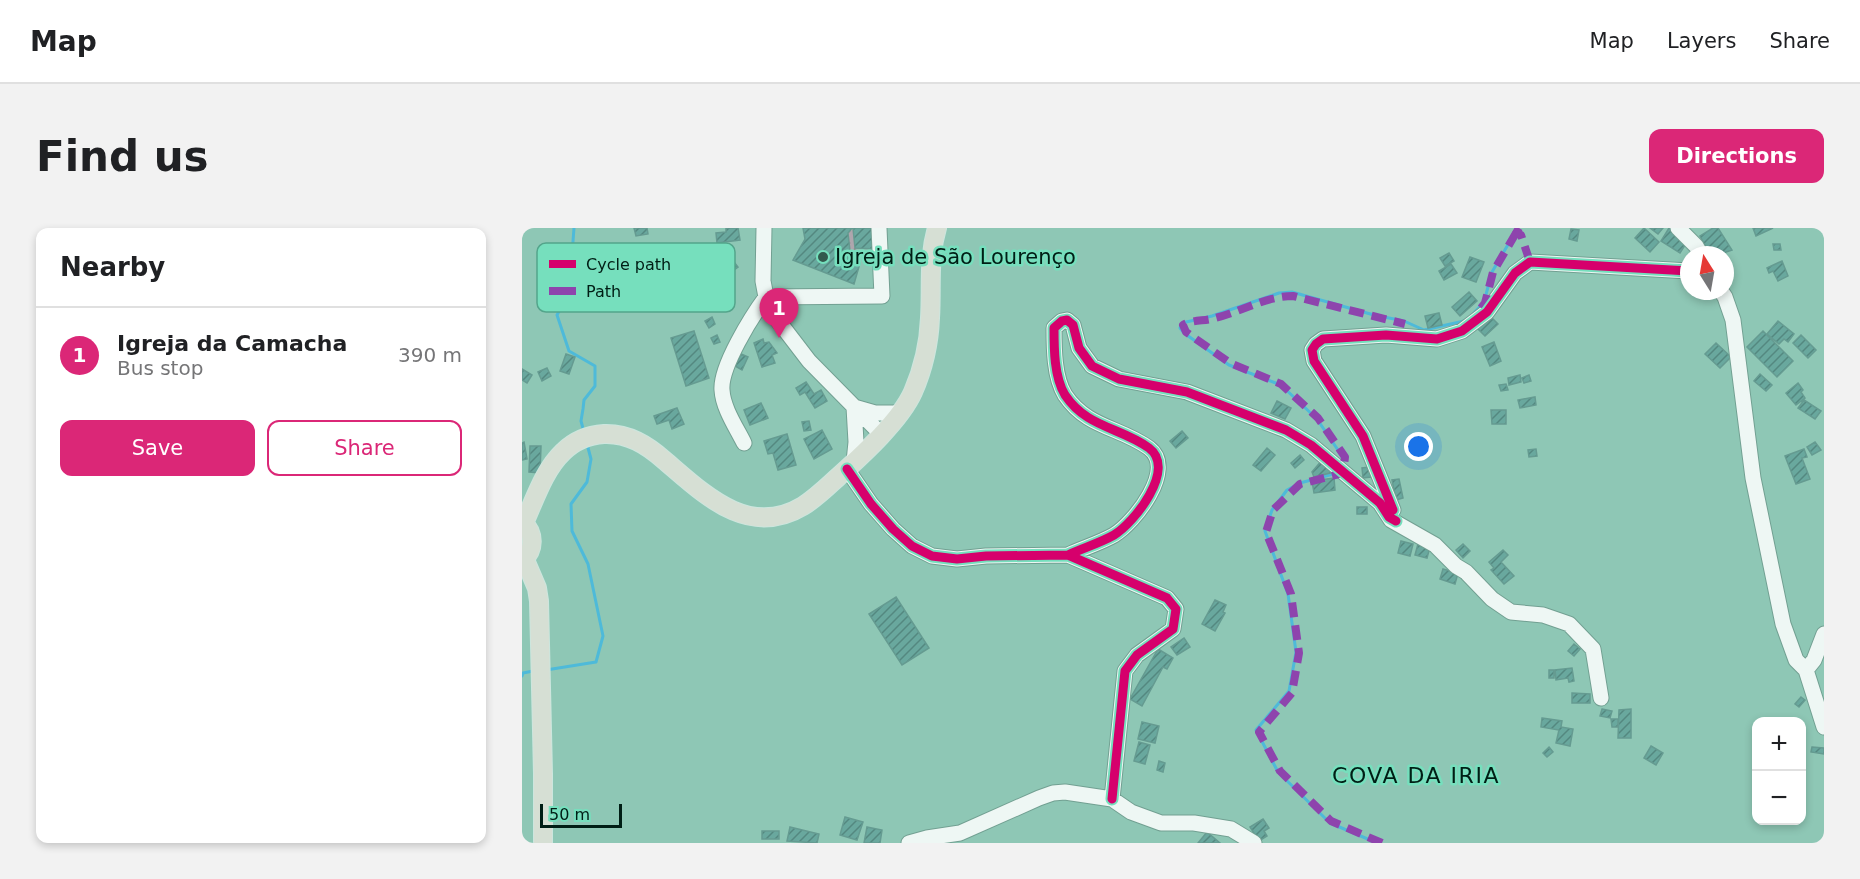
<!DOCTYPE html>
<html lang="en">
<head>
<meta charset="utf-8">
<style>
  body { margin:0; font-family:"DejaVu Sans",sans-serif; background:#f2f2f2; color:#202124 }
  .controls { position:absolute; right:18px; bottom:18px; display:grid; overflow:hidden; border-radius:12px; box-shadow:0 3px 9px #0003 }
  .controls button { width:54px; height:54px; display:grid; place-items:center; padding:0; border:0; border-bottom:2px solid #e0e0e0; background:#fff; color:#202124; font:30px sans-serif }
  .compass { position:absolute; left:1158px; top:18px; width:54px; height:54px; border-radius:50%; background:#fff; box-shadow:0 3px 9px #0003; rotate:349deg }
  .scale { position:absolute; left:18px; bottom:15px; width:82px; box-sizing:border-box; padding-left:6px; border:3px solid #001e15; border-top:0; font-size:16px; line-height:21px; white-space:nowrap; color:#001e15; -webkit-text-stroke:4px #76dfbd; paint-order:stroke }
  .you { position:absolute; left:897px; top:219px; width:21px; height:21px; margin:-15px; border:4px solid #fff; border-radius:50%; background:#1a73e8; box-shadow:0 0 0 9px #1a73e833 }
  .badge { display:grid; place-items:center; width:39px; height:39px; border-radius:50%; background:#db2777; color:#fff; font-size:20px; font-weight:700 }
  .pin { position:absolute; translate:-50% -50px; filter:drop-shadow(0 2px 3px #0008) }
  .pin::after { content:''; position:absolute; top:32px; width:21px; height:18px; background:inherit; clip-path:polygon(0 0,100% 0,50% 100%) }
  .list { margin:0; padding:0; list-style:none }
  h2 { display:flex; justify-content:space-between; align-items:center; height:78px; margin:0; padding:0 24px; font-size:26px }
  h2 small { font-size:20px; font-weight:400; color:#757577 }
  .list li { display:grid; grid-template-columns:39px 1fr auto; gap:18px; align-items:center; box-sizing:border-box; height:96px; padding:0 24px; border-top:2px solid #e0e0e0 }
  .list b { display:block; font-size:22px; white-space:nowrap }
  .list p { margin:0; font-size:20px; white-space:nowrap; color:#757577 }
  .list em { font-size:20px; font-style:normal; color:#757577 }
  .actions { display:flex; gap:12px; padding:18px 24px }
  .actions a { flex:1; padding:14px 0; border:2px solid #db2777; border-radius:12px; text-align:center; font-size:21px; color:#db2777 }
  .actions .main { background:#db2777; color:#fff }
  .map { position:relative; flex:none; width:1302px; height:615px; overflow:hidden; border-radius:12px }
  header { display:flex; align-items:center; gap:36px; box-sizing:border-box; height:84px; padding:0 30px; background:#fff; border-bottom:2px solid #e0e0e0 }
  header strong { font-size:28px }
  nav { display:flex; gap:33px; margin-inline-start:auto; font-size:21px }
  .intro { display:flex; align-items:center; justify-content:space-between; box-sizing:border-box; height:144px; padding:0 36px }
  h1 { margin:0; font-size:42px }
  .button { padding:15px 27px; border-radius:12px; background:#db2777; color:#fff; font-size:21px; font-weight:700 }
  main { display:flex; gap:36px; padding:0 36px }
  aside { flex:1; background:#fff; border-radius:12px; box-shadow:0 3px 9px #0003 }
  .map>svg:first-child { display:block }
  .grass { fill:url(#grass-dots) }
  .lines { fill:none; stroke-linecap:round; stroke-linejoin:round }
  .stream { stroke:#4ebad9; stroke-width:3 }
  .building { fill:url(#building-hatch); stroke:#659b91; stroke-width:1.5 }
  .minor-casing { stroke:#72a092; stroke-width:17 }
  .major-casing { stroke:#cce6de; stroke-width:20 }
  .minor { stroke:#eef7f4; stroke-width:15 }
  .major { stroke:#d6dfd4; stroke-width:18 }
  .quiet { stroke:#8e44ad; stroke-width:8; stroke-dasharray:15 8; stroke-linecap:butt }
  .cycleway-casing { stroke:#76dfbd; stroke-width:13 }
  .cycleway { stroke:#d6006c; stroke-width:9 }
  .poi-dot { fill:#32594d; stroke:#76dfbd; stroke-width:2 }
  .labels { text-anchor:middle; stroke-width:5; stroke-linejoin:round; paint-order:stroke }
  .poi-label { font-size:21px; fill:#001e15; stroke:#76dfbd; text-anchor:start }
  .neighbourhood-label { font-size:22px; letter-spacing:1.5px; fill:#001e15; stroke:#76dfbd }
  .key { fill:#76dfbd; stroke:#53a58b; stroke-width:1.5 }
  .key-label { font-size:16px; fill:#001e15 }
</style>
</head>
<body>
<header>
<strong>Map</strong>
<nav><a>Map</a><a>Layers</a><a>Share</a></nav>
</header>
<div class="intro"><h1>Find us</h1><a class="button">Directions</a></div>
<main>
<aside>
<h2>Nearby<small></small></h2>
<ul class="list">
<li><span class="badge">1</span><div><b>Igreja da Camacha</b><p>Bus stop</p></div><em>390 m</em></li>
</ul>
<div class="actions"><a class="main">Save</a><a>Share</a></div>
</aside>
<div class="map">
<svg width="1302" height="615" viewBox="0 0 1302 615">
  <defs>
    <pattern id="grass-dots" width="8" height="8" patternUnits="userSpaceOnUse" patternTransform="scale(1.5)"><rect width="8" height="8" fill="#aea6ad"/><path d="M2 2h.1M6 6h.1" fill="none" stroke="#948e94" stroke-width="1.8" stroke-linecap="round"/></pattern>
    <pattern id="building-hatch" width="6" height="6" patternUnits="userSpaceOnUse" patternTransform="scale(1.5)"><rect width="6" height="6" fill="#69a89e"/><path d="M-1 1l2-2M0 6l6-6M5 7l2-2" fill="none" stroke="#548880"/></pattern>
  </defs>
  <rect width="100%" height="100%" fill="#8ec7b5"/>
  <path class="grass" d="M331,0L333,19L337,20L338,35L322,25L328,22L326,5Z"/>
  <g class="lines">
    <path class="stream" d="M52,0L47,66L35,87L47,123L73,138V158L62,172L61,181L59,193L62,204
      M952,85L962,74L970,44L994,3
      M821,236L820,228L795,191L759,157L707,137L662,105L658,100L660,95L690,88L757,65L770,64L852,87L882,93L902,102L942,93
      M815,245L778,255L765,262L750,282L743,303L766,366L774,424L767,463L734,502L756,544L808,595L855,615
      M24,442L74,434L81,408L66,336L50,303L49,276L65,254L69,231L65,216
      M0,448L1,445L11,443"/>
  </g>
  <path class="building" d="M112,0H125L126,6L114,8Z
    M204,0H216L218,12L195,15L194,5L204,4Z
    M281,0H330L326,5L328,23L322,25L338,35L332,56L271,32L283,11Z
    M331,0H352L353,21L333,20Z
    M1122,0L1137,14L1128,24L1113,10Z
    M1128,0H1141L1136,6Z
    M1147,0L1167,11L1158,25L1139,13Z
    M1191,0H1196L1210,22L1195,27H1188L1178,8Z
    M1231,0H1251L1234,8Z
    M1049,1L1057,2L1055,13L1047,11Z
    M1251,16H1258L1259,22H1252Z
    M927,25L932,33L923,38L918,30Z
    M948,29L962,34L954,54L940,49Z
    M1260,33L1266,48L1256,53L1251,43L1247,45L1245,40Z
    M212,34L216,39L201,50L197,45Z
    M929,36L935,45L922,52L917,43Z
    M947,64L955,73L938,88L930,79Z
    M917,85L920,97L906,100L903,88Z
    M968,88L976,96L963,108L955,100Z
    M190,89L193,96L187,100L183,93Z
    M1256,93L1272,106L1266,114L1262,111L1257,116L1245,106Z
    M172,103L187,150L164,158L149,110Z
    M1241,103L1271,133L1255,149L1225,119Z
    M195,107L198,114L192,116L189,110Z
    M1279,107L1294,122L1286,130L1271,115Z
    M241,111L242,115L247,114L255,125L250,127L253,135L240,139L232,115Z
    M972,114L979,133L968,138L960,119Z
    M1194,115L1209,129L1198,140L1183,126Z
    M44,126L53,129L47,146L38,143Z
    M219,126L226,129L220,142L213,138Z
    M25,140L29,148L20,153L16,144Z
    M0,141L10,147L5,155L0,152Z
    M1238,146L1250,157L1244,163L1232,153Z
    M998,147L999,154L987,157L986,150Z
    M1007,147L1009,153L1002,155L1000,150Z
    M284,154L292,166L299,162L305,173L293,180L283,164L278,167L274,160Z
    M1276,155L1281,162L1279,164L1283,170L1274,177L1264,165Z
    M984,156L986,162L979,163L977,157Z
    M1013,169L1014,177L998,180L996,172Z
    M1282,172L1299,183L1293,191L1276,180Z
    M755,173L769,180L763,191L749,185Z
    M239,175L246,190L228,197L222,182Z
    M155,180L162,196L150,201L147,192L135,196L132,188Z
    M969,182H984V196H970Z
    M287,193L289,202L282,203L280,194Z
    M300,202L310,221L292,231L282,211Z
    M660,203L666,210L654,220L648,213Z
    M265,206L274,237L256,242L251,225L246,226L242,213Z
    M2,214L5,231L0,232V215Z
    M1293,214L1299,222L1290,227L1285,219Z
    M8,218H19L18,245L7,244Z
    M745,220L753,227L739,243L731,237Z
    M1014,221L1015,228L1007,229L1006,222Z
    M1282,221L1285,229L1280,230L1288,251L1274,256L1263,228Z
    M778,227L782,232L773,240L769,235Z
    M800,232L812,244L792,249L790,244Z
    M847,239L849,249L841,250L840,240Z
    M812,250L813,262L792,265L790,253Z
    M877,251L881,270L874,272L870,252Z
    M835,279H845V286H835Z
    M879,313L891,316L888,328L876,325Z
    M896,316L908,319L905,330L893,327Z
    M941,316L948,323L941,330L934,322Z
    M981,322L986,327L979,334L992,348L982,356L969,342L972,340L967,334Z
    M921,341L936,345L933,356L918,351Z
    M374,369L407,420L380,437L347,386Z
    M693,372L704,377L701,384L703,385L693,403L680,396Z
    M662,410L668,419L655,427L649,419Z
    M1052,416L1058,421L1052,428L1046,423Z
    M636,421L651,430L645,441L641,439L620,478L608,471Z
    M1050,440L1052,453L1047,454L1046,450L1034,452L1033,442Z
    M1027,442H1032V450H1027Z
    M1050,465L1068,466V475H1050Z
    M1279,469L1283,472L1277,479L1273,476Z
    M1080,481L1090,483L1088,490L1078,488Z
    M1109,481V510H1096L1097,482Z
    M1020,490L1040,493L1039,499L1051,501L1048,518L1034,515L1037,502L1019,499Z
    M1089,491H1096V499H1090Z
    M620,494L637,498L633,515L616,511Z
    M617,514L628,517L623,536L612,533Z
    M1129,518L1141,525L1134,537L1122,530Z
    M1027,519L1031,524L1025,529L1021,525Z
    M1290,519L1302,520V526L1289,524Z
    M637,533L643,535L641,544L635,542Z
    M323,589L341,594L335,612L318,607Z
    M741,591L747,600L742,603L745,608L737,613L728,599Z
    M268,599L297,606L295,615L265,613Z
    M345,599L360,602L358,615H342Z
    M240,603H257V611H240Z
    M685,604L698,615H676Z"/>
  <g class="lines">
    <g class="minor-casing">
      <path id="minor" d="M242,0L241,53L244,69L251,86L287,133L359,206
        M1156,0L1174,18L1179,27
        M1199,63L1203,69L1211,92L1231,250L1261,396L1274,432L1284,442L1302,499
        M244,69L360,68L357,0
        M332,179L353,185H377
        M222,215C214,199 201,180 200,162C198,139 230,88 244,69
        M332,234L334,214L332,179
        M325,241L349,276L371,301L390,318L410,328L435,331L464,328L546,327L645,370L654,381L651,401L615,427L603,443L590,571
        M871,282L841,208L792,133L790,122L794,116L801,111L864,107L915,111L940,103L965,84L993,45L1008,34L1167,43
        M546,327C561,320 578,315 592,307C612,295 655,241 627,220C598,199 565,200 543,167C532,149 532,120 532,100L540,93L545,92L551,97L557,120L570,138L597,151L665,164L764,202L789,217L858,275L869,292L913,317L934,338L944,344L970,371L989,384L1021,387L1047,396L1071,421L1079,470
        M1284,442L1292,432L1302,406
        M387,615L405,610L438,605L517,570L531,565L543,564L590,571L609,584L639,595H672L709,601L732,615"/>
    </g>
    <g class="major-casing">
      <path id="major" d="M0,293C13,305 13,322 0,333
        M2,295C13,271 22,242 41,224C52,213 67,207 82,206C106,205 125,217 142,232C182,266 226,311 281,278C294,270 305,259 316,249C339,228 378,193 391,164C401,141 407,116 408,90C410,59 406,30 415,0
        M3,332L15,360L17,373L21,546V615"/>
    </g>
    <use href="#minor" class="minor"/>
    <use href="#major" class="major"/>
    <path class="quiet" d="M997,0L994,5L999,7L1008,34
      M959,80L963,75L971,44L994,5
      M860,615L809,593L758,543L737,504L770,465L777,425L769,366L744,304L751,282L778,256L821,245L823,229L796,190L759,156L708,135L664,104L661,97C670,92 680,93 689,91C717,85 743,68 771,68L883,96"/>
    <g class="cycleway-casing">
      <path id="cycleway" d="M325,241L349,276L371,301L390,318L410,328L435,331L464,328L546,327L645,370L654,381L651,401L615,427L603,443L590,571
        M871,282L841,208L792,133L790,122L794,116L801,111L864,107L915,111L940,103L965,84L993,45L1008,34L1167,43
        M546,327C561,320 578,315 592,307C612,295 655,241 627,220C598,199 565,200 543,167C532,149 532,120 532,100L540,93L545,92L551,97L557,120L570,138L597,151L665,164L764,202L789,217L858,275L867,289L874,293"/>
    </g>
    <use href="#cycleway" class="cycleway"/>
  </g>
  <circle class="poi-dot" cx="301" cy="29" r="6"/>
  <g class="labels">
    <g class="poi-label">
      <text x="313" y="36">Igreja de São Lourenço</text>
    </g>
    <g class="neighbourhood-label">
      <text x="894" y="555">COVA DA IRIA</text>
    </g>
  </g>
  <rect x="15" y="15" width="198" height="69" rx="9" class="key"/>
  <rect x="27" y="32" width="27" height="8" fill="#d6006c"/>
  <rect x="27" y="59" width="27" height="8" fill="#8e44ad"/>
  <g class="key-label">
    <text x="64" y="42">Cycle path</text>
    <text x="64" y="69">Path</text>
  </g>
</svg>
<div class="controls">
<button>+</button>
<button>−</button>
</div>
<svg class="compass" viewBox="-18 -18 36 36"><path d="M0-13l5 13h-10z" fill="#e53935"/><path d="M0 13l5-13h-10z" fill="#757577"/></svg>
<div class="scale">50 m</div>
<div class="you"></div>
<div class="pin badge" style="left:257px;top:110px">1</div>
</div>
</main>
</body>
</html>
